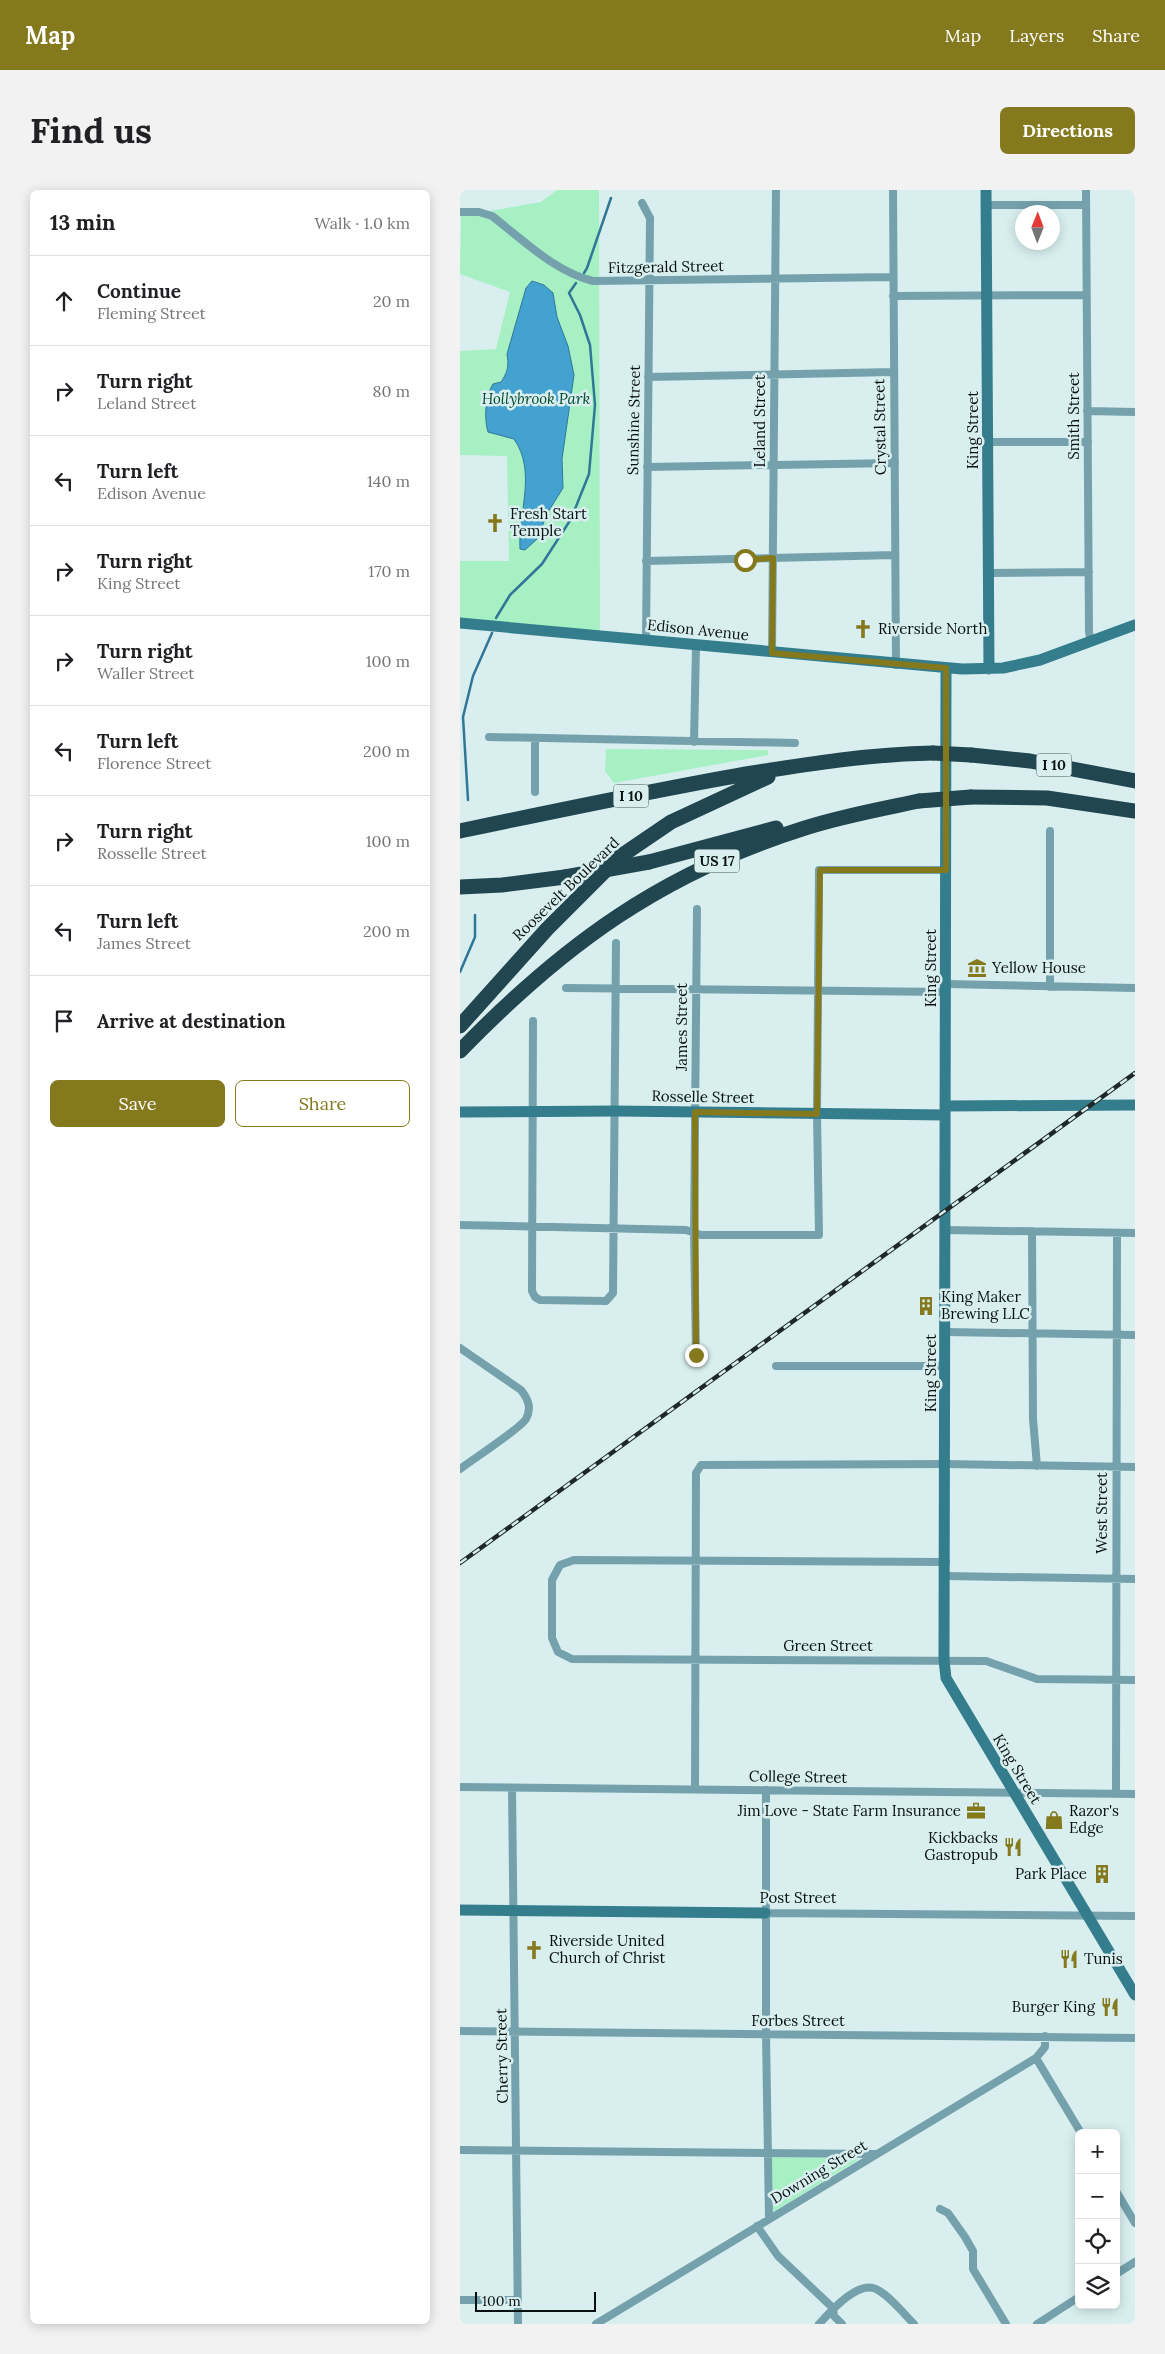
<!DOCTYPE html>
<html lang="en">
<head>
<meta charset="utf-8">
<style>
  body { margin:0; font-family:Lora,serif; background:#f2f2f2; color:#202124 }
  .controls { position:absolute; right:15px; bottom:15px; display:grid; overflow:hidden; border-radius:8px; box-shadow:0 2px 12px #0003 }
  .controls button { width:45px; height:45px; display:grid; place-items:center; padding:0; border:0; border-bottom:1px solid #e0e0e0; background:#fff; color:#202124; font:25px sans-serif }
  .compass { position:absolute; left:555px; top:15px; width:45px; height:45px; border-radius:50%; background:#fff; box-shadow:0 2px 12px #0003; rotate:1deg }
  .scale { position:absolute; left:15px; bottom:12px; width:121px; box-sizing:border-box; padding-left:5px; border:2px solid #081010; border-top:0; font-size:14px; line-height:18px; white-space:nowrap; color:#081010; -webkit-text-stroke:4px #d9efef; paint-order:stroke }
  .stop { position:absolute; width:15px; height:15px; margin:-11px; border:4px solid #85791e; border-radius:50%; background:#fff }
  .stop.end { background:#85791e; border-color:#fff; box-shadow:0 1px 5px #0008 }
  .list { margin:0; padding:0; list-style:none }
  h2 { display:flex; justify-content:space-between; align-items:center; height:65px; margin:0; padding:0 20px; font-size:21px }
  h2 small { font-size:16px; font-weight:400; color:#757577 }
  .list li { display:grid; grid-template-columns:32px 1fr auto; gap:15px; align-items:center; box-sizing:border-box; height:90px; padding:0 20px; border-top:1px solid #e0e0e0 }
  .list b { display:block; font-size:19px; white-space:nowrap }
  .list p { margin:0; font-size:16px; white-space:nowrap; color:#757577 }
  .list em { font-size:16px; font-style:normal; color:#757577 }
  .actions { display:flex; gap:10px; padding:15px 20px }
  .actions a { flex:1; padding:11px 0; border:1px solid #85791e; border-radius:8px; text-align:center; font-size:18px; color:#85791e }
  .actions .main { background:#85791e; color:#fff }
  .icon { flex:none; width:28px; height:28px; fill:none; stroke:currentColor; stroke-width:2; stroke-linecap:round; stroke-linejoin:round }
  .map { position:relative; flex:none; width:675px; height:2134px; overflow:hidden; border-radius:8px }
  header { display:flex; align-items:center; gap:30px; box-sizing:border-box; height:70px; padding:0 25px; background:#85791e; color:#fff }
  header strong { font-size:24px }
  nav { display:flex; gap:28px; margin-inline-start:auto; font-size:18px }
  .intro { display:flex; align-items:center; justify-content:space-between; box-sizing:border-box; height:120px; padding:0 30px }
  h1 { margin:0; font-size:35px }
  .button { padding:12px 22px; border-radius:8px; background:#85791e; color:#fff; font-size:18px; font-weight:700 }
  main { display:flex; gap:30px; padding:0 30px }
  aside { flex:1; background:#fff; border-radius:8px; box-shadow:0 2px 12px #0003 }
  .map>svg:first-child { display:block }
  .green { fill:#a6f0c4 }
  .water { fill:#43a2d0; stroke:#317696 }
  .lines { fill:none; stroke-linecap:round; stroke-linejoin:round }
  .stream { stroke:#317696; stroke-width:2.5 }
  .street { stroke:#75a1ac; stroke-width:8 }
  .secondary { stroke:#347d8d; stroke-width:11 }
  .highway { stroke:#21464f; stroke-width:15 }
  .rail-casing { stroke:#1f2828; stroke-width:4.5 }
  .rail { stroke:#d9efef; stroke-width:2.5; stroke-dasharray:8; stroke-linecap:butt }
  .highway-bridge { stroke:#21464f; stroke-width:15 }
  .route { stroke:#85791e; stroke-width:6 }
  .labels { text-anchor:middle; stroke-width:5; stroke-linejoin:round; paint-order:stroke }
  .shield { fill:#d9efef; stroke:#475353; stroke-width:1 }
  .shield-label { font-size:14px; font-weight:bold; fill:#081010 }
  .street-label { font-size:15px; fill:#081010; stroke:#d9efef }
  .park-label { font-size:15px; font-style:italic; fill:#00492b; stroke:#d9efef }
  .poi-label { font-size:15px; fill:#081010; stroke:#d9efef; text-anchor:start }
</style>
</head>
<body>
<header>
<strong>Map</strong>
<nav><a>Map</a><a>Layers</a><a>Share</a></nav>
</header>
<div class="intro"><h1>Find us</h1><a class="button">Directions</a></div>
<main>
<aside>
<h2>13 min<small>Walk · 1.0 km</small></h2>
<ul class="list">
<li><svg class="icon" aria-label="ahead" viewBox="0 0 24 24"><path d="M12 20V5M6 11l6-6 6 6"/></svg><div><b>Continue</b><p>Fleming Street</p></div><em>20 m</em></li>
<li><svg class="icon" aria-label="right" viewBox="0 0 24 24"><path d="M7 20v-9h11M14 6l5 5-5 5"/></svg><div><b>Turn right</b><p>Leland Street</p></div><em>80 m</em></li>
<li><svg class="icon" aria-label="left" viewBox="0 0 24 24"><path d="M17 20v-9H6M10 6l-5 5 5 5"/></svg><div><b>Turn left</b><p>Edison Avenue</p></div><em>140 m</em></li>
<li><svg class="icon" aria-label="right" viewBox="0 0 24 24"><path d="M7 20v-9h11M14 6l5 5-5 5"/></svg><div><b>Turn right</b><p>King Street</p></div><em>170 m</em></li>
<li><svg class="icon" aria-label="right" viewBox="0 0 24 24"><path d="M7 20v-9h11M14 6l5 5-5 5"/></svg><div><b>Turn right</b><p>Waller Street</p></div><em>100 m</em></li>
<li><svg class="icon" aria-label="left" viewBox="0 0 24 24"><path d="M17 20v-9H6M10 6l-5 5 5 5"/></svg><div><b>Turn left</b><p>Florence Street</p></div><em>200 m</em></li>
<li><svg class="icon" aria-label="right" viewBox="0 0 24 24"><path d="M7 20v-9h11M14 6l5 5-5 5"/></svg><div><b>Turn right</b><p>Rosselle Street</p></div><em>100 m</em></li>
<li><svg class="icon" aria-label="left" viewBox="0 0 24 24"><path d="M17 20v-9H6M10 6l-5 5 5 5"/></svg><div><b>Turn left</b><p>James Street</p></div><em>200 m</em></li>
<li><svg class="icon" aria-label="arrive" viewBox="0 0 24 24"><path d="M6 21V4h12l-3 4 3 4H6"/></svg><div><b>Arrive at destination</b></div></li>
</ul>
<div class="actions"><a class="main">Save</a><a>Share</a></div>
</aside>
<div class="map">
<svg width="675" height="2134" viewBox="0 0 675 2134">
  <rect width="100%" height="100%" fill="#d9efef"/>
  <path class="green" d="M97,0H139L140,441L0,428V371H49L47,266L0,265V161L36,159L50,102L0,84L1,26L81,12Z
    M146,559L308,560V565L154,593L145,581Z
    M312,1967L396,1968L398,1970L313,2022Z"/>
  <path class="water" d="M72,91L84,95L93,103L97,127L108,156L114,185L102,269L103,298L88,322L77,349L65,360L60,359C58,322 77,282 54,249L28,242C24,229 25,206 33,194L41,192C48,182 49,175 47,164L66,98Z"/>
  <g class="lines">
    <path class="stream" d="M124,83L127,78L151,8
      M36,428L50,405L82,374L111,329L129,284L135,215L130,155L120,125L109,103L116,93
      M8,610L3,527L13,486L32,443
      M0,782L15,747V725"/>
    <path class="street" d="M433,0L436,475
      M626,0L629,442L631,452
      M182,13L190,28L186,450
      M527,15H626
      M0,22H19L32,26C62,49 95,82 133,91L433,87
      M433,106L626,105
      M188,187L433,182
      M627,221L675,222
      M528,252H628
      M187,277L435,273
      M186,371L435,365
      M529,383L629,382
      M312,463L316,0
      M29,547L335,553
      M234,552L236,456
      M75,602V548
      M590,641V797
      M486,794L675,798
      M106,798L485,802
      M73,831L72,1101L75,1107L80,1110L146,1111L153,1103L156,753
      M0,1035L226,1040L241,1045H359L357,924L359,680H486
      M486,1040L675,1043
      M572,1041L573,1229L577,1276
      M486,1142L675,1145
      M0,1158L61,1200C68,1209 72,1218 66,1229C60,1239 13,1269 0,1279
      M236,1165L234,1043L237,719
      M316,1176H485
      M486,1372L114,1370L100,1375L92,1390V1448L98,1462L112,1469L526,1471L577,1489L675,1490
      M486,1386L675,1389
      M0,1597L675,1604
      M52,1598L58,2134
      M235,1599L236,1283L241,1275L486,1274L675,1277
      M306,1600V1845L309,2028
      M656,1604L657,1043
      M305,1723L675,1726
      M0,1841L675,1848
      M576,1868L621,1943
      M0,1960L415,1964
      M656,2001L675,2033
      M480,2019L488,2023L505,2047L513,2061V2079L546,2134
      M297,2036L318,2066L373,2118L374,2126L382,2134
      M656,2084L675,2072
      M0,2110H58
      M136,2134L576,1868L585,1857V1846
      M359,2134C371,2121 398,2090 416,2099C430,2106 443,2123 454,2134
      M577,2134L619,2107"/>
    <path class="secondary" d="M526,0L529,479
      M0,433L502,479L543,478L580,470L675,435
      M486,478L484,1470L486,1488L675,1805
      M485,916L675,915
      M0,922L155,921L485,925
      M0,1720L305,1723"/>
    <path class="highway" d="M511,565L570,571L675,591
      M511,607L587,608L675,621
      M0,641C95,621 190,601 286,584C348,574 410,564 473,563
      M189,672L316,638
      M0,697L42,695L105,687
      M0,836L87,739L158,668L211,632L308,587
      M0,861C104,754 202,683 345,638C382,626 421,619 459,611"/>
    <g class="rail-casing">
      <path id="rail" d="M0,1373L675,883"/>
    </g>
    <use href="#rail" class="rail"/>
    <path class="highway-bridge" d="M473,563L511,565
      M459,611L511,607
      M105,687L189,672"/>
  </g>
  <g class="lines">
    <path class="route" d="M236,1165L235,922L357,924L360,680H486V478L312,463L313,368L285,370"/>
  </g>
  <defs>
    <g id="church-bare" transform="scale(1.5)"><path d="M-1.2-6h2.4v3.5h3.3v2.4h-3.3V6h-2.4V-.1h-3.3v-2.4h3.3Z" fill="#85791e" stroke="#d9efef" stroke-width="2.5" paint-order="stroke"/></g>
    <g id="museum-bare" transform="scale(1.5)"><path d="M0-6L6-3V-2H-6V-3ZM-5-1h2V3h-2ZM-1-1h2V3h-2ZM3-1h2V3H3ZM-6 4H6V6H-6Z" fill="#85791e" stroke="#d9efef" stroke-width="2.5" paint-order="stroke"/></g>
    <g id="building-bare" transform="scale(1.5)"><path d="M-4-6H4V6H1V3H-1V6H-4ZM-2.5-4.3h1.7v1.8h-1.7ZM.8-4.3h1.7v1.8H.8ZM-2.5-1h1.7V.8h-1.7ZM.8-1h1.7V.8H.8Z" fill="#85791e" stroke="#d9efef" stroke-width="2.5" paint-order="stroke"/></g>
    <g id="office-bare" transform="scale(1.5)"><path d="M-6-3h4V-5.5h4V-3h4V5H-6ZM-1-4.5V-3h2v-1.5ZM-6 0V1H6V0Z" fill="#85791e" stroke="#d9efef" stroke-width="2.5" paint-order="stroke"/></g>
    <g id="shop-bare" transform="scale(1.5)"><path d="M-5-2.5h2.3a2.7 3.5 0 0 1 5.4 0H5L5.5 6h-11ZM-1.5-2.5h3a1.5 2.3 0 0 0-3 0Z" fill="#85791e" stroke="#d9efef" stroke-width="2.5" paint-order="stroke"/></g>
    <g id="restaurant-bare" transform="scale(1.5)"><path d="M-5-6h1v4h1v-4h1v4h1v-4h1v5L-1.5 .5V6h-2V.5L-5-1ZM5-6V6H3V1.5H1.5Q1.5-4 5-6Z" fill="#85791e" stroke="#d9efef" stroke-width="2.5" paint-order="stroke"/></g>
  </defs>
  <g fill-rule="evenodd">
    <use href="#church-bare" x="35" y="333"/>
    <use href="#church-bare" x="403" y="439"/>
    <use href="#museum-bare" x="517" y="778"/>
    <use href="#building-bare" x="466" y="1116"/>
    <use href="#office-bare" x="516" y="1621"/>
    <use href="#shop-bare" x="594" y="1630"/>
    <use href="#restaurant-bare" x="553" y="1657"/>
    <use href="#building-bare" x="642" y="1684"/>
    <use href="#church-bare" x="74" y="1760"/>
    <use href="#restaurant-bare" x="609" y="1769"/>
    <use href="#restaurant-bare" x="650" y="1817"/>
  </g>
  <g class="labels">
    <g class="shield">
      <rect x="576.5" y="563.5" width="35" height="23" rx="4"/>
      <rect x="153.5" y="594.5" width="35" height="23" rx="4"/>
      <rect x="234.5" y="659.5" width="45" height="23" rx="4"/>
    </g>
    <g class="shield-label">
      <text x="594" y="580">I 10</text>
      <text x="171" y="611">I 10</text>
      <text x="257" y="676">US 17</text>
    </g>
    <g class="street-label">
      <text transform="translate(206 77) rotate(-1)" y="5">Fitzgerald Street</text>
      <text transform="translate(614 226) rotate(-90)" y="5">Smith Street</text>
      <text transform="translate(174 230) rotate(-89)" y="5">Sunshine Street</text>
      <text transform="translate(300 231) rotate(-90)" y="5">Leland Street</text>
      <text transform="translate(420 237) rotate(-91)" y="5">Crystal Street</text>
      <text transform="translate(513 240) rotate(-90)" y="5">King Street</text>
      <text transform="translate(238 440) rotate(6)" y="5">Edison Avenue</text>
      <text transform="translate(106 699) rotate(-44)" y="5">Roosevelt Boulevard</text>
      <text transform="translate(471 778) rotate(-90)" y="5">King Street</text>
      <text transform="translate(222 837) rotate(-90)" y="5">James Street</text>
      <text transform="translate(243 907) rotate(1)" y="5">Rosselle Street</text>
      <text transform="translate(471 1183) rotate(-90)" y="5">King Street</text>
      <text transform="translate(642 1323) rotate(-90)" y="5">West Street</text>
      <text x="368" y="1461">Green Street</text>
      <text transform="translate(557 1579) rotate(59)" y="5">King Street</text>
      <text transform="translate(338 1587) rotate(1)" y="5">College Street</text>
      <text x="338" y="1713">Post Street</text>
      <text x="338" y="1836">Forbes Street</text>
      <text transform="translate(42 1866) rotate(-91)" y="5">Cherry Street</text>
      <text transform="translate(359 1982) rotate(-31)" y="5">Downing Street</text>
    </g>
    <g class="park-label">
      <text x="76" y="214">Hollybrook Park</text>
    </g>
    <g class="poi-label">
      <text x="50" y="329">Fresh Start<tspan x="50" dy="17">Temple</tspan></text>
      <text x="418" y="444">Riverside North</text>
      <text x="532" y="783">Yellow House</text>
      <text x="481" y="1112">King Maker<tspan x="481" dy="17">Brewing LLC</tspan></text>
      <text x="501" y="1626" text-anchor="end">Jim Love - State Farm Insurance</text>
      <text x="609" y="1626">Razor's<tspan x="609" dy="17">Edge</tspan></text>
      <text x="538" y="1653" text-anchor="end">Kickbacks<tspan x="538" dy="17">Gastropub</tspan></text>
      <text x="627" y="1689" text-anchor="end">Park Place</text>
      <text x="89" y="1756">Riverside United<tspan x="89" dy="17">Church of Christ</tspan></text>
      <text x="624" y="1774">Tunis</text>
      <text x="635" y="1822" text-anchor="end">Burger King</text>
    </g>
  </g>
</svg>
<div class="controls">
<button>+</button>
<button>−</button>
<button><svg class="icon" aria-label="locate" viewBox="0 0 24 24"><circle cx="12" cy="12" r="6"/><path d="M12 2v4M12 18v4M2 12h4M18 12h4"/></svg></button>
<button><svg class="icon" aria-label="layers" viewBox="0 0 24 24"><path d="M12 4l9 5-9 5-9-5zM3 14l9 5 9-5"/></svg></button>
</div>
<svg class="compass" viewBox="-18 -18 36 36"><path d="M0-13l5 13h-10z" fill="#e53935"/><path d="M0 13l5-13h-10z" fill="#757577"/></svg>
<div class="scale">100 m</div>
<div class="stop" style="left:285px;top:370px"></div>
<div class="stop end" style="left:236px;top:1165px"></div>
</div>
</main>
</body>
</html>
